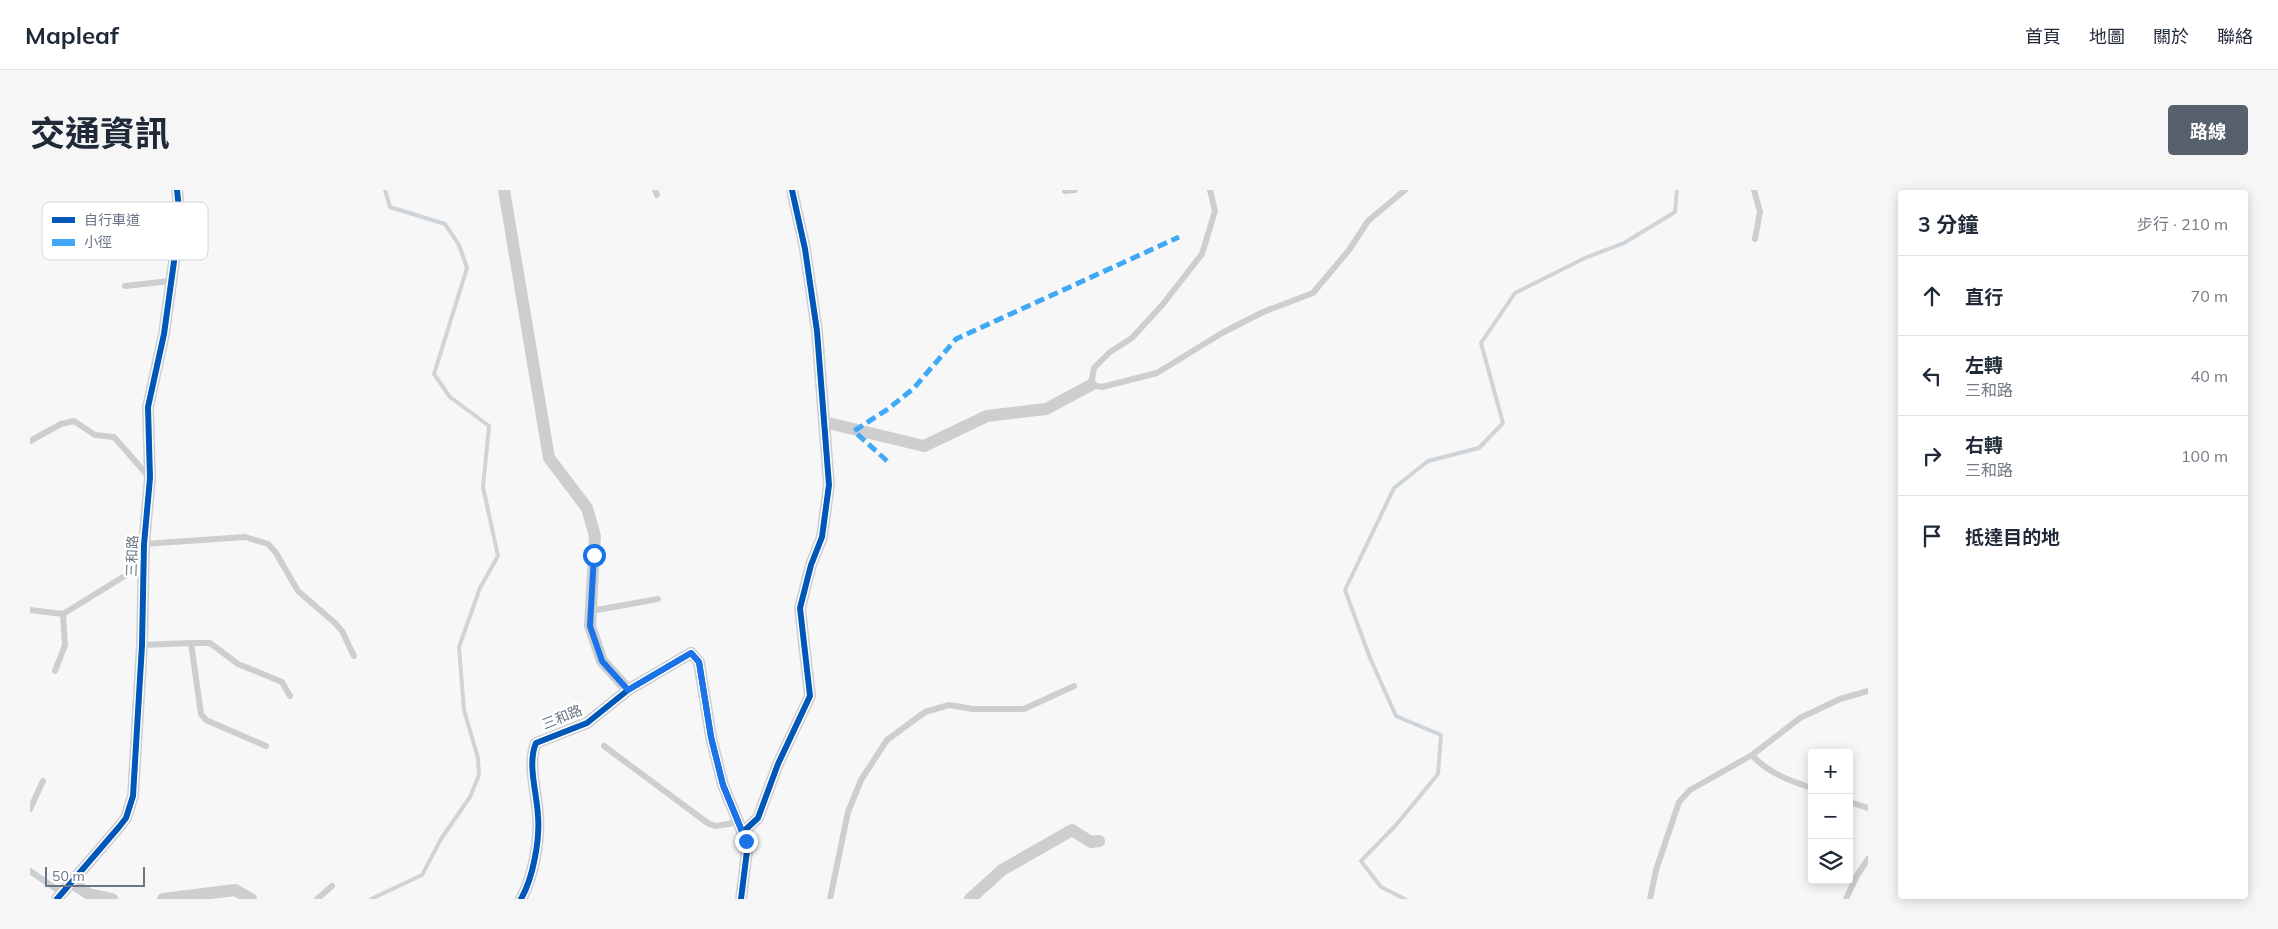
<!DOCTYPE html>
<html lang="zh-TW">
<head>
<meta charset="utf-8">
<style>
  body { margin:0; font-family:Mulish,"Noto Sans TC",sans-serif; background:#f6f6f7; color:#1f2937 }
  .controls { position:absolute; right:15px; bottom:15px; display:grid; overflow:hidden; border-radius:5px; box-shadow:0 2px 12px #0003 }
  .controls button { width:45px; height:45px; display:grid; place-items:center; padding:0; border:0; border-bottom:1px solid #e0e1e3; background:#fff; color:#1f2937; font:25px sans-serif }
  .scale { position:absolute; left:15px; bottom:12px; width:100px; box-sizing:border-box; padding-left:5px; border:2px solid #697686; border-top:0; font-size:14px; line-height:18px; white-space:nowrap; color:#697686; -webkit-text-stroke:4px #fff; paint-order:stroke }
  .stop { position:absolute; width:15px; height:15px; margin:-11px; border:4px solid #1a73e8; border-radius:50%; background:#fff }
  .stop.end { background:#1a73e8; border-color:#fff; box-shadow:0 1px 5px #0008 }
  .list { margin:0; padding:0; list-style:none }
  h2 { display:flex; justify-content:space-between; align-items:center; height:65px; margin:0; padding:0 20px; font-size:21px }
  h2 small { font-size:16px; font-weight:400; color:#747a83 }
  .list li { display:grid; grid-template-columns:32px 1fr auto; gap:15px; align-items:center; box-sizing:border-box; height:80px; padding:0 20px; border-top:1px solid #e0e1e3 }
  .list b { display:block; font-size:19px; white-space:nowrap }
  .list p { margin:0; font-size:16px; white-space:nowrap; color:#747a83 }
  .list em { font-size:16px; font-style:normal; color:#747a83 }
  .icon { flex:none; width:28px; height:28px; fill:none; stroke:currentColor; stroke-width:2; stroke-linecap:round; stroke-linejoin:round }
  .map { position:relative; flex:none; width:1838px; height:709px; overflow:hidden; border-radius:5px }
  header { display:flex; align-items:center; gap:30px; box-sizing:border-box; height:70px; padding:0 25px; background:#fff; border-bottom:1px solid #e0e1e3 }
  header strong { font-size:24px }
  nav { display:flex; gap:28px; margin-inline-start:auto; font-size:18px }
  .intro { display:flex; align-items:center; justify-content:space-between; box-sizing:border-box; height:120px; padding:0 30px }
  h1 { margin:0; font-size:35px }
  .button { padding:12px 22px; border-radius:5px; background:#57606d; color:#fff; font-size:18px; font-weight:700 }
  main { display:flex; gap:30px; padding:0 30px }
  aside { flex:1; background:#fff; border-radius:5px; box-shadow:0 2px 12px #0003 }
  .map>svg:first-child { display:block }
  .lines { fill:none; stroke-linecap:round; stroke-linejoin:round }
  .stream { stroke:#ced4d8; stroke-width:4 }
  .lane { stroke:#cdced0; stroke-width:6 }
  .street { stroke:#cdced0; stroke-width:12 }
  .quiet { stroke:#3fa9f5; stroke-width:5; stroke-dasharray:10 5; stroke-linecap:butt }
  .cycleway-casing { stroke:#fff; stroke-width:9 }
  .cycleway { stroke:#0057b8; stroke-width:6 }
  .route { stroke:#1a73e8; stroke-width:6 }
  .labels { text-anchor:middle; stroke-width:5; stroke-linejoin:round; paint-order:stroke }
  .street-label { font-size:14px; fill:#697686; stroke:#fff }
  .key { fill:#fff; stroke:#d2d6db; stroke-width:1 }
  .key-label { font-size:14px; fill:#697686 }
</style>
</head>
<body>
<header>
<strong>Mapleaf</strong>
<nav><a>首頁</a><a>地圖</a><a>關於</a><a>聯絡</a></nav>
</header>
<div class="intro"><h1>交通資訊</h1><a class="button">路線</a></div>
<main>
<div class="map">
<svg width="1838" height="709" viewBox="0 0 1838 709">
  <rect width="100%" height="100%" fill="#f7f7f7"/>
  <g class="lines">
    <path class="stream" d="M341,709L392,685L411,649L440,607L449,585L448,568L434,520L429,457L450,398L468,366L453,297L459,236L420,207L404,184L437,78L429,55L415,34L360,17L355,0
      M1375,709L1351,697L1331,671L1366,635L1408,584L1411,545L1366,526L1340,468L1315,400L1364,298L1398,271L1449,258L1473,233L1451,153L1485,103L1555,68L1594,53L1645,22L1647,0"/>
    <path class="lane" d="M625,0L627,5
      M1180,0L1185,21L1172,64L1133,114L1102,148L1080,162L1064,178L1061,195L1072,197L1127,183L1192,143L1233,122L1283,103L1319,60L1338,31L1375,0
      M1724,0L1730,22L1725,49
      M1035,1L1045,0
      M95,96L140,91
      M0,251L31,234L44,231L65,245L84,247L119,287
      M114,354L215,347L238,354L246,363L268,401L305,433L312,441L324,466
      M0,420L33,424L114,374
      M561,421L628,409
      M161,453H180L208,474L252,492L260,506
      M112,455L161,453L171,524L176,530L236,556
      M25,481L35,455L33,424
      M574,556L679,634L686,636L709,632
      M1722,565C1738,583 1760,591 1782,598
      M1819,612L1838,618
      M0,619L13,591
      M0,681L32,703
      M287,709L302,696
      M800,709L818,622L831,590L857,550L895,522L919,515L943,519H994L1044,496
      M1620,709L1626,680L1649,612L1660,600L1722,565L1770,528L1810,509L1838,501
      M1816,709L1826,687L1838,669"/>
    <path class="street" d="M474,0L519,268L557,318L565,346L560,436L572,471L598,500
      M794,232L894,256L957,226L1016,219L1061,195
      M714,641L728,628L748,574L780,506L770,418L781,375L792,347L799,295L787,141L775,59L762,0
      M42,693L59,704L82,709
      M27,709L89,637L96,628L103,606L112,455L114,354L120,288L118,217L134,144L150,28L147,0
      M133,709L205,700L221,709
      M491,709C503,688 510,650 508,626C507,603 497,574 506,553L557,533L598,500L661,463L669,472L681,547L693,595L716,651L717,661L711,709
      M940,709L972,680L1042,640L1061,652L1069,651"/>
    <path class="quiet" d="M857,271L824,241L858,219L884,198L926,149L1149,47"/>
    <g class="cycleway-casing">
      <path id="cycleway" d="M714,641L728,628L748,574L780,506L770,418L781,375L792,347L799,295L787,141L775,59L762,0
        M27,709L89,637L96,628L103,606L112,455L114,354L120,288L118,217L134,144L150,28L147,0
        M491,709C503,688 510,650 508,626C507,603 497,574 506,553L557,533L598,500L661,463L669,472L681,547L693,595L716,651L717,661L711,709"/>
    </g>
    <use href="#cycleway" class="cycleway"/>
  </g>
  <g class="lines">
    <path class="route" d="M564,365L560,436L572,471L598,500L661,463L669,472L681,547L693,595L716,651"/>
  </g>
  <g class="labels">
    <g class="street-label">
      <text transform="translate(102 366) rotate(-88)" y="5">三和路</text>
      <text transform="translate(532 527) rotate(-22)" y="5">三和路</text>
    </g>
  </g>
  <rect x="12" y="12" width="166" height="58" rx="8" class="key"/>
  <rect x="22" y="27" width="23" height="6" fill="#0057b8"/>
  <rect x="22" y="49" width="23" height="7" fill="#3fa9f5"/>
  <g class="key-label">
    <text x="54" y="35">自行車道</text>
    <text x="54" y="57">小徑</text>
  </g>
</svg>
<div class="controls">
<button>+</button>
<button>−</button>
<button><svg class="icon" aria-label="layers" viewBox="0 0 24 24"><path d="M12 4l9 5-9 5-9-5zM3 14l9 5 9-5"/></svg></button>
</div>
<div class="scale">50 m</div>
<div class="stop" style="left:564px;top:365px"></div>
<div class="stop end" style="left:716px;top:651px"></div>
</div>
<aside>
<h2>3 分鐘<small>步行 · 210 m</small></h2>
<ul class="list">
<li><svg class="icon" aria-label="ahead" viewBox="0 0 24 24"><path d="M12 20V5M6 11l6-6 6 6"/></svg><div><b>直行</b></div><em>70 m</em></li>
<li><svg class="icon" aria-label="left" viewBox="0 0 24 24"><path d="M17 20v-9H6M10 6l-5 5 5 5"/></svg><div><b>左轉</b><p>三和路</p></div><em>40 m</em></li>
<li><svg class="icon" aria-label="right" viewBox="0 0 24 24"><path d="M7 20v-9h11M14 6l5 5-5 5"/></svg><div><b>右轉</b><p>三和路</p></div><em>100 m</em></li>
<li><svg class="icon" aria-label="arrive" viewBox="0 0 24 24"><path d="M6 21V4h12l-3 4 3 4H6"/></svg><div><b>抵達目的地</b></div></li>
</ul>
</aside>
</main>
</body>
</html>
